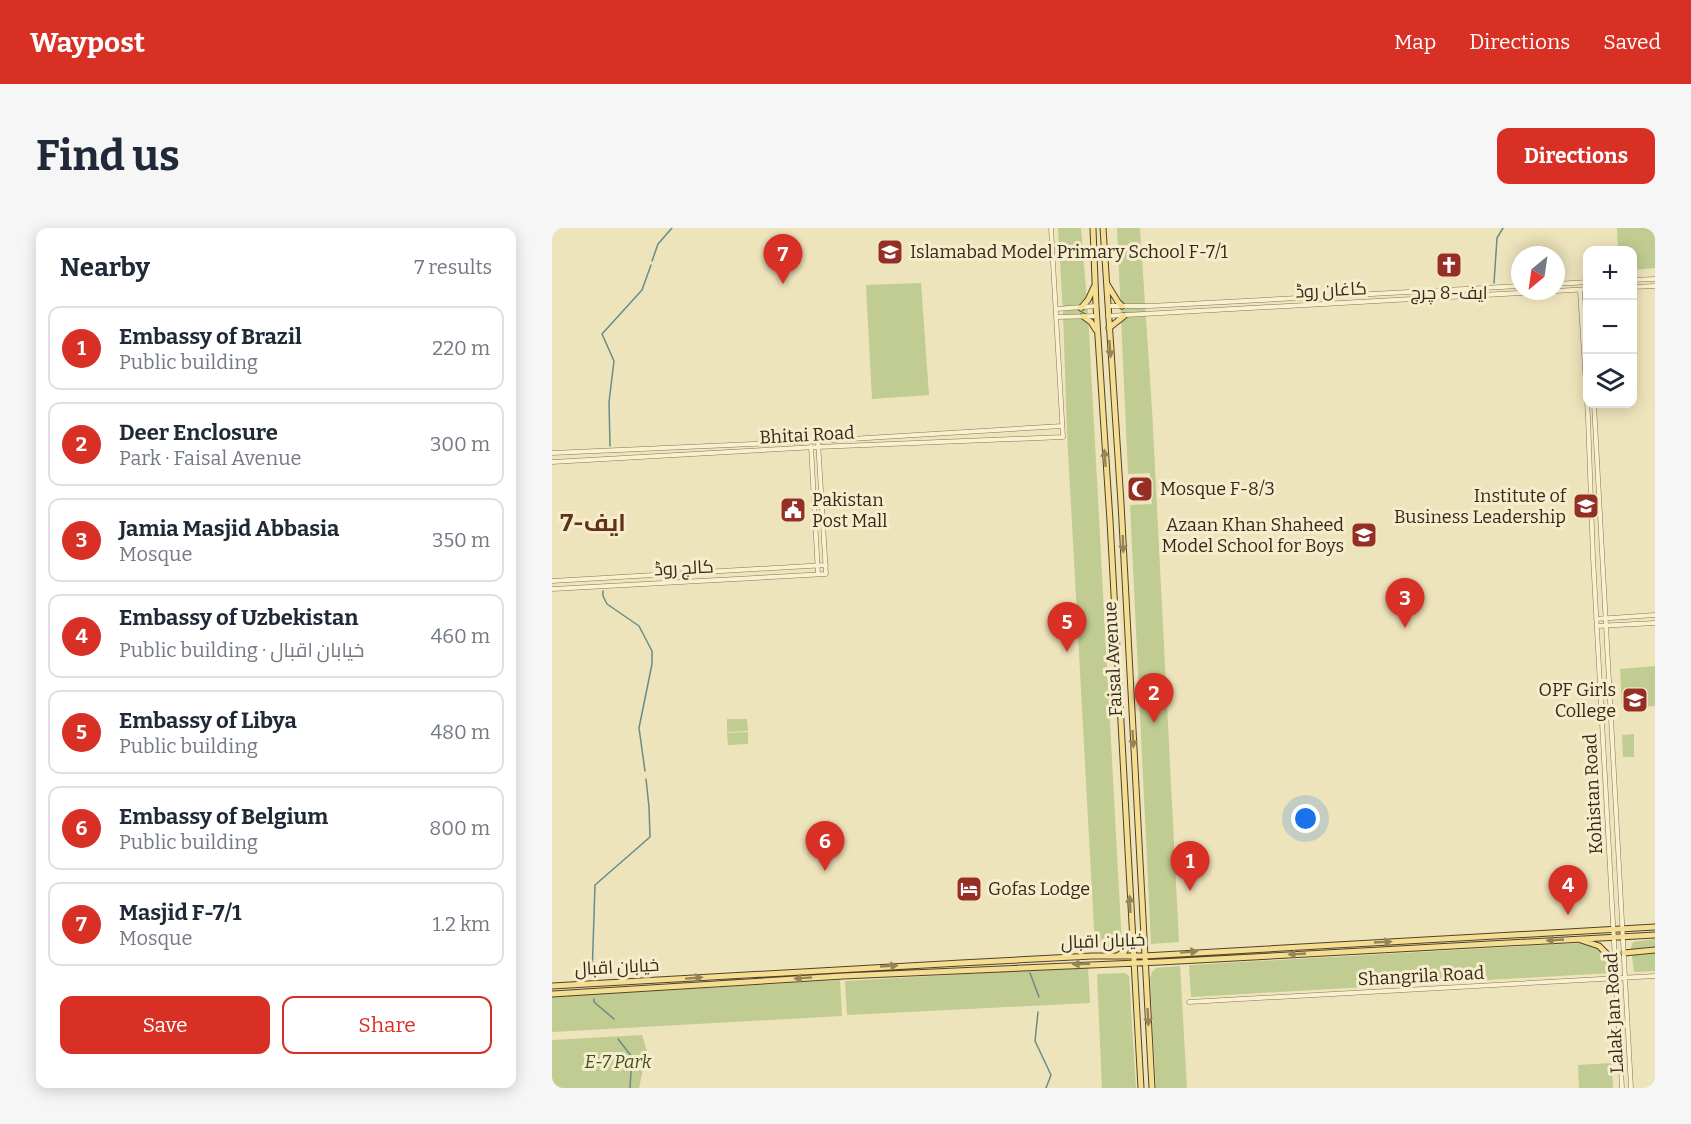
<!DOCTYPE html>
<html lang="en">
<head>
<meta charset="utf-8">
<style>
  body { margin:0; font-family:Bitter,Cairo,serif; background:#f6f6f7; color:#1f2937 }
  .controls { position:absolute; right:18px; top:18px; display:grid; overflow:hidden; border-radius:12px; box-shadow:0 3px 15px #0003 }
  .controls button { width:54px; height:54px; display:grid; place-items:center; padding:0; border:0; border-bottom:2px solid #e0e1e3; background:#fff; color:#1f2937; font:30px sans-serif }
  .compass { position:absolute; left:959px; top:18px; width:54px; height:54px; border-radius:50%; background:#fff; box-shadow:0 3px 15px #0003; rotate:209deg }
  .you { position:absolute; left:754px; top:591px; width:21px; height:21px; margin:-15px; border:4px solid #fff; border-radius:50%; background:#1a73e8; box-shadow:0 0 0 9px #1a73e833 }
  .badge { display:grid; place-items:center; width:39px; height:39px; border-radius:50%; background:#d93025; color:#fff; font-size:20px; font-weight:700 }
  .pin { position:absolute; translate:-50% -50px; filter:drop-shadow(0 2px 3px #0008) }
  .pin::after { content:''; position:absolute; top:32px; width:21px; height:18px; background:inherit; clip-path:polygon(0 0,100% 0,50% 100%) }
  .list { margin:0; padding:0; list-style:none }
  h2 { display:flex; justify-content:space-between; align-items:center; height:78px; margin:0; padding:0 24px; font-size:26px }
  h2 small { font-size:20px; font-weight:400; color:#747a83 }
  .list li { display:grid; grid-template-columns:39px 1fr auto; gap:18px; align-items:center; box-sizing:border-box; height:84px; margin:0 12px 12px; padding:0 12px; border:2px solid #e0e1e3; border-radius:12px }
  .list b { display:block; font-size:22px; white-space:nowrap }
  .list p { margin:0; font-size:20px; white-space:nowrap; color:#747a83 }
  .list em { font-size:20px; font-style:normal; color:#747a83 }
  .actions { display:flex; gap:12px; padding:18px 24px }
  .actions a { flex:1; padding:14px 0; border:2px solid #d93025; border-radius:12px; text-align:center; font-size:21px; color:#d93025 }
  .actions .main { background:#d93025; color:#fff }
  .icon { flex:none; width:33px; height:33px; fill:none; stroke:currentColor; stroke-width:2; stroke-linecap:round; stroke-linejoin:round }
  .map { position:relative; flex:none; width:1103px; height:860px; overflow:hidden; border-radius:12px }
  header { display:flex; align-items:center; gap:36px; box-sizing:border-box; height:84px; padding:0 30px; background:#d93025; color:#fff }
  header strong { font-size:28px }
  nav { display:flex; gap:33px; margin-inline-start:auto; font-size:21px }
  .intro { display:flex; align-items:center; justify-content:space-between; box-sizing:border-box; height:144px; padding:0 36px }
  h1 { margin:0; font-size:42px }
  .button { padding:15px 27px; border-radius:12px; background:#d93025; color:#fff; font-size:21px; font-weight:700 }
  main { display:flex; gap:36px; padding:0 36px }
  aside { flex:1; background:#fff; border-radius:12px; box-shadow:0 3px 15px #0003 }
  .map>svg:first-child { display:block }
  .green { fill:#c0cc91 }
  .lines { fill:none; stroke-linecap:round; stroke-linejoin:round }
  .stream { stroke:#688c87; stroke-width:1.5 }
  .minor-casing { stroke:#867456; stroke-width:5 }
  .major-casing { stroke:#53412b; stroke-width:7 }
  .minor { stroke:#f9f0cf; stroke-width:4 }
  .major { stroke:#f3de92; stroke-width:5 }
  .oneway { fill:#948456 }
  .labels { text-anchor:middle; stroke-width:6; stroke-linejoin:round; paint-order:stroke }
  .poi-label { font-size:18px; fill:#352a1b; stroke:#f5edcc; text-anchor:start }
  .street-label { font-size:18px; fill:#352a1b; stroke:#f5edcc }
  .park-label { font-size:18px; font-style:italic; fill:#415121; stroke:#f5edcc }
  .district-label { font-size:24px; font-weight:bold; fill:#622f1a; stroke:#f5edcc }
</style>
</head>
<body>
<header>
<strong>Waypost</strong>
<nav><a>Map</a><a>Directions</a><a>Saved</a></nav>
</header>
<div class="intro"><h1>Find us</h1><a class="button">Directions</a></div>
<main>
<aside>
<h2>Nearby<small>7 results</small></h2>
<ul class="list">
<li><span class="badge">1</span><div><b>Embassy of Brazil</b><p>Public building</p></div><em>220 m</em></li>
<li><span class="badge">2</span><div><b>Deer Enclosure</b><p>Park · Faisal Avenue</p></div><em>300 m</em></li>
<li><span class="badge">3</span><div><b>Jamia Masjid Abbasia</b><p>Mosque</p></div><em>350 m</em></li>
<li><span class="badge">4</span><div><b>Embassy of Uzbekistan</b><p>Public building · خیابان اقبال</p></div><em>460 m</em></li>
<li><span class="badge">5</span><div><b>Embassy of Libya</b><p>Public building</p></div><em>480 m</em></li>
<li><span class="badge">6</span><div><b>Embassy of Belgium</b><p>Public building</p></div><em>800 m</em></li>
<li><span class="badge">7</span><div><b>Masjid F-7/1</b><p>Mosque</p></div><em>1.2 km</em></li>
</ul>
<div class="actions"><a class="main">Save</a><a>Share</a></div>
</aside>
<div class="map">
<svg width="1103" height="860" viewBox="0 0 1103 860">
  <rect width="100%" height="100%" fill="#eee4bc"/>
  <path class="green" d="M506,0H529L536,85L570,718L543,720L515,204L511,85Z
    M565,0H588L600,181L627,714L599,716L578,277L600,276L598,245L576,246Z
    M1065,0H1103V40L1081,42L1080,22H1066Z
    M369,55L377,167L320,171L314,57Z
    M1103,438V478L1070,480L1068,441Z
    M175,491H195L196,503L175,504Z
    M196,504V516L176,517L175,505Z
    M1082,506V529H1071L1070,507Z
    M1103,711V743L1082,744L1079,720L1081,714Z
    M1028,715C1048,720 1057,724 1059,745L639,769L637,737Z
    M628,738L635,860H604L598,751L600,744L604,740Z
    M536,739L538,775L295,787L293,753Z
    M573,745L577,748L584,860H550L545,746Z
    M288,752L290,788L0,804V769Z
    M90,807L95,823L87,860H0V812Z
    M1060,835L1061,860H1027L1026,837Z"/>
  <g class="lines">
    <path class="stream" d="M100,33L106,16L120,0
      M942,55L945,10L951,0
      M58,218L57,174L62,133L50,106L90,62L99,37
      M51,363V368L55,376L87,398L100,423V436L87,500L93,543
      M478,745L487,769
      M40,749L43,657L98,609L97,579L94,551
      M42,771V774L62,791
      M486,784L483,813L499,847L494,860
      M66,811L80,829L78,860"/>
    <g class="minor-casing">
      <path id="minor" d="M1080,52L1103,51
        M1004,56L1036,54
        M1080,59L1103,58
        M1028,62L1036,189L1041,329L1070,860
        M1004,63L1036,61
        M556,78H598L968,58
        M504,81L544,78
        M556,88L1003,63
        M505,89L545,88
        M1042,176L1079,860
        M259,218L266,346
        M0,225L266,213L510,198
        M0,234L265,219L511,209L499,0
        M0,353L274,337
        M0,361L274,346L266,213
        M1044,391L1103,387
        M1045,398L1103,395
        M637,774L1103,748"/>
    </g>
    <g class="major-casing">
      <path id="major" d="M541,0L544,78L558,293L589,860
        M551,0L569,275L600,860
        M555,56L566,74L570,78
        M529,80L536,72L542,59
        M531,88L539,94L544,102
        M557,100L572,88
        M1029,712L1047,718L1064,735
        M1072,725L1103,722
        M565,728L573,723L577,713
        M0,758L409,735L540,728H592L1103,699
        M0,766L291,748L608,734L1103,707"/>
    </g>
    <use href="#minor" class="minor"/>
    <use href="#major" class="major"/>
  </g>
  <defs><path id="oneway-solid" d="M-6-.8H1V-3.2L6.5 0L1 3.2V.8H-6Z" transform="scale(1.5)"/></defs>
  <g class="oneway">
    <use href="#oneway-solid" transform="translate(558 121) rotate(86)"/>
    <use href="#oneway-solid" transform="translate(553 230) rotate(-94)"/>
    <use href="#oneway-solid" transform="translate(571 316) rotate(88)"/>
    <use href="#oneway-solid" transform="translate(581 511) rotate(87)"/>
    <use href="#oneway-solid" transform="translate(578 676) rotate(-93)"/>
    <use href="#oneway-solid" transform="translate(1003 712) rotate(177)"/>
    <use href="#oneway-solid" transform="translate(831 714) rotate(-3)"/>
    <use href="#oneway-solid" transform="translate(637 724) rotate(-4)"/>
    <use href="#oneway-solid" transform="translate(745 726) rotate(177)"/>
    <use href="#oneway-solid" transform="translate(529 736) rotate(178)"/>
    <use href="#oneway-solid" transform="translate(337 738) rotate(-3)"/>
    <use href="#oneway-solid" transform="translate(142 750) rotate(-4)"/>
    <use href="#oneway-solid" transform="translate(251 750) rotate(176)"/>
    <use href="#oneway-solid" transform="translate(596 789) rotate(87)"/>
  </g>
  <defs>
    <g id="school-square" transform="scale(1.35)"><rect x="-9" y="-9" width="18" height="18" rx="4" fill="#952e25" stroke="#f5edcc"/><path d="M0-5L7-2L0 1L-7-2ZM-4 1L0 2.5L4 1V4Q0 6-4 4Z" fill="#fff"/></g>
    <g id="church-square" transform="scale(1.35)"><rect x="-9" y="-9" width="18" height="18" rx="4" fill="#952e25" stroke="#f5edcc"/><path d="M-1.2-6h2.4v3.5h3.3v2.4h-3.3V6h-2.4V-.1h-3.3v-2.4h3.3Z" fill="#fff"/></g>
    <g id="mosque-square" transform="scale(1.35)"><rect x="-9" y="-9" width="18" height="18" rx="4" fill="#952e25" stroke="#f5edcc"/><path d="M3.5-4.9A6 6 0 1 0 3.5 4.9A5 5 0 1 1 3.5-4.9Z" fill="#fff"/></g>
    <g id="university-square" transform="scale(1.35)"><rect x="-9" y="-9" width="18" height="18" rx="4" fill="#952e25" stroke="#f5edcc"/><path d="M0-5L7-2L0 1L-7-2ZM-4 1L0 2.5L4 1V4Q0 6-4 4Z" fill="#fff"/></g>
    <g id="civic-square" transform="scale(1.35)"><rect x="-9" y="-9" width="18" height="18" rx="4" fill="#952e25" stroke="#f5edcc"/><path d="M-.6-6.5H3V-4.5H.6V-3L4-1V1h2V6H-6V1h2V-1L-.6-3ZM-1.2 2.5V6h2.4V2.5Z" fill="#fff"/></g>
    <g id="hotel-square" transform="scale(1.35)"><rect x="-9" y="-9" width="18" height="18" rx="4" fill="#952e25" stroke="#f5edcc"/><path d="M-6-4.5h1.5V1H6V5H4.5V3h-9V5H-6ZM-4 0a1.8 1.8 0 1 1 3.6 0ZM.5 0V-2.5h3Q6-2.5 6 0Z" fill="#fff"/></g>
  </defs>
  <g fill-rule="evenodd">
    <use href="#school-square" x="338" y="24"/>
    <use href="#church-square" x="897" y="37"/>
    <use href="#mosque-square" x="588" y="261"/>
    <use href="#university-square" x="1034" y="278"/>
    <use href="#civic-square" x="241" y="282"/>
    <use href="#school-square" x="812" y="307"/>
    <use href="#university-square" x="1083" y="472"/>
    <use href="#hotel-square" x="417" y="661"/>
  </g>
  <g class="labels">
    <g class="poi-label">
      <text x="358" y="30">Islamabad Model Primary School F-7/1</text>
      <text x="897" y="71" text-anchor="middle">ایف-8 چرچ</text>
      <text x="608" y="267">Mosque F-8/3</text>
      <text x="1014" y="274" text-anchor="end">Institute of<tspan x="1014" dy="21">Business Leadership</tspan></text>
      <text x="260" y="278">Pakistan<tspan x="260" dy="21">Post Mall</tspan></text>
      <text x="792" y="303" text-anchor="end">Azaan Khan Shaheed<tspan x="792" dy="21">Model School for Boys</tspan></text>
      <text x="1064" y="468" text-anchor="end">OPF Girls<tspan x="1064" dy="21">College</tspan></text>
      <text x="436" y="667">Gofas Lodge</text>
    </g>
    <g class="street-label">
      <text transform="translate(779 62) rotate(-3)" y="6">کاغان روڈ</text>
      <text transform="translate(255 207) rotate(-3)" y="6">Bhitai Road</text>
      <text transform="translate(132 340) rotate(-3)" y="6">کالج روڈ</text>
      <text transform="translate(561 431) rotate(-93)" y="6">Faisal Avenue</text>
      <text transform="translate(1041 566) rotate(-93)" y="6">Kohistan Road</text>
      <text transform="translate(551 713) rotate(-2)" y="6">خیابان اقبال</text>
      <text transform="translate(65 739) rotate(-3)" y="6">خیابان اقبال</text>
      <text transform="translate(869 748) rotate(-3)" y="6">Shangrila Road</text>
      <text transform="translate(1062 785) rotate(-93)" y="6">Lalak Jan Road</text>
    </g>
    <g class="park-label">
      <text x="66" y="840">E-7 Park</text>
    </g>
    <g class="district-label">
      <text x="41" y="303">ایف-7</text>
    </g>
  </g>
</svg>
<div class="controls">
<button>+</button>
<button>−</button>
<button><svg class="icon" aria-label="layers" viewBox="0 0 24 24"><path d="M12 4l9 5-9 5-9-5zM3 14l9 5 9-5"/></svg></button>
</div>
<svg class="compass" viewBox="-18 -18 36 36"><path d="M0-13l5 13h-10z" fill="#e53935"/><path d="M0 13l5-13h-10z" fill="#747a83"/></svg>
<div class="you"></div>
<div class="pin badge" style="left:638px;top:663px">1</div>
<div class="pin badge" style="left:602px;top:495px">2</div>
<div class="pin badge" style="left:853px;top:400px">3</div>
<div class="pin badge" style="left:1016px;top:687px">4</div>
<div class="pin badge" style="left:515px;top:424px">5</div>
<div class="pin badge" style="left:273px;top:643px">6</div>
<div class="pin badge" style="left:231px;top:56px">7</div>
</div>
</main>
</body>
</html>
